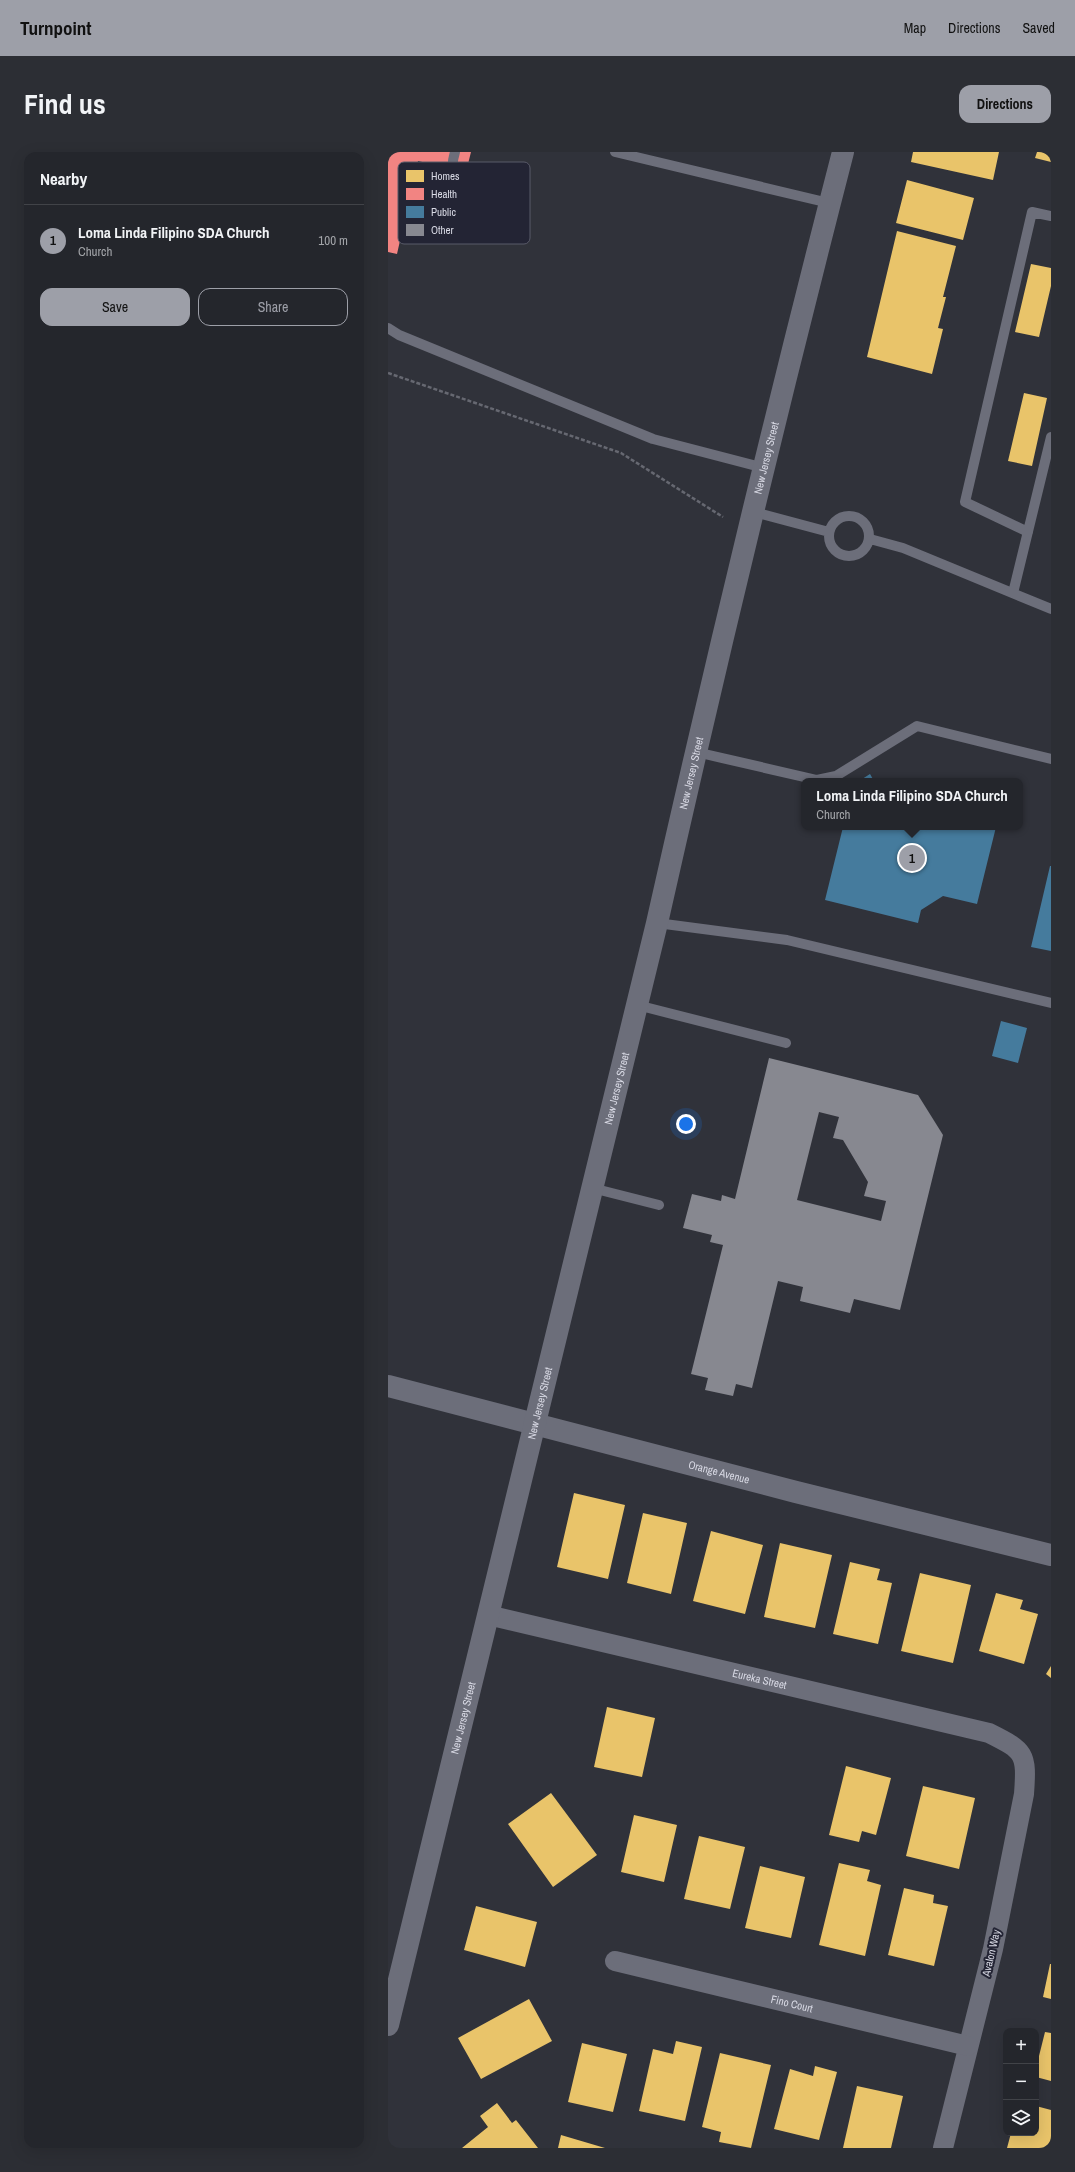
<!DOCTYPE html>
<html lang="en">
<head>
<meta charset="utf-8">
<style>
  body { margin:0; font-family:"Archivo Narrow",sans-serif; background:#2c2e34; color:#f1f3f6 }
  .controls { position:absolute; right:12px; bottom:12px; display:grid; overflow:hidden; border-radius:8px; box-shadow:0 4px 16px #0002 }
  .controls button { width:36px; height:36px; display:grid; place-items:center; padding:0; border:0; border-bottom:1px solid #414348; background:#24262c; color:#f1f3f6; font:20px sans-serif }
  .you { position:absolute; left:298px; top:972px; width:14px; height:14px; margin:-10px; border:3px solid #fff; border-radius:50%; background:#1a73e8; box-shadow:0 0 0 6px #1a73e833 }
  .badge { display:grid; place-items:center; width:26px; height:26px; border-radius:50%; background:#9d9fa8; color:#111; font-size:13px; font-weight:700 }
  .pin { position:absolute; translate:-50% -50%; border:2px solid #fff; box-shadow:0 1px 4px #0006 }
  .popup { position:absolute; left:413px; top:626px; width:222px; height:52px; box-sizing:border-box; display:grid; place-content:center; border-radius:8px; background:#24262c; filter:drop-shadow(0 1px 3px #0005); font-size:13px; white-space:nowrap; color:#a3a5a9 }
  .popup b { font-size:15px; color:#f1f3f6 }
  .popup::after { content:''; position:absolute; left:50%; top:100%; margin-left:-8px; border:8px solid transparent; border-top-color:#24262c }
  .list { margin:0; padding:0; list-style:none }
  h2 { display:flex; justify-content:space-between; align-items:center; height:52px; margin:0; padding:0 16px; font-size:17px }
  h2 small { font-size:13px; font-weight:400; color:#a3a5a9 }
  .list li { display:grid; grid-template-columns:26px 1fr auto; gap:12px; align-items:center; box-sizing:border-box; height:72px; padding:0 16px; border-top:1px solid #414348 }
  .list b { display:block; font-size:15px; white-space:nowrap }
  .list p { margin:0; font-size:13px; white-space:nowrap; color:#a3a5a9 }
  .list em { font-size:13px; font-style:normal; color:#a3a5a9 }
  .actions { display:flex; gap:8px; padding:12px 16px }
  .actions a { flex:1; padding:9px 0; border:1px solid #9d9fa8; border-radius:12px; text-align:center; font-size:14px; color:#9d9fa8 }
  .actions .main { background:#9d9fa8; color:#111 }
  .icon { flex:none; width:22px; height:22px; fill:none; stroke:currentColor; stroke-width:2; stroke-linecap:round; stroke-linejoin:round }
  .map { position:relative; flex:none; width:663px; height:1996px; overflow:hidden; border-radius:12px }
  header { display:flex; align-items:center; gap:24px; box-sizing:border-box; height:56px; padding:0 20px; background:#9d9fa8; color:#111 }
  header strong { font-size:19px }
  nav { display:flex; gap:22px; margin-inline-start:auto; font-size:14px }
  .intro { display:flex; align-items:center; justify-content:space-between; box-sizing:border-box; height:96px; padding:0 24px }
  h1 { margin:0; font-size:28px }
  .button { padding:10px 18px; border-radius:12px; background:#9d9fa8; color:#111; font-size:14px; font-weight:700 }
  main { display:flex; gap:24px; padding:0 24px }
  aside { flex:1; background:#24262c; border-radius:12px; box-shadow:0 4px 16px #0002 }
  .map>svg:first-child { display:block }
  .homes { fill:#e9c46a }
  .health { fill:#f28482 }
  .public { fill:#457b9d }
  .building { fill:#878890; fill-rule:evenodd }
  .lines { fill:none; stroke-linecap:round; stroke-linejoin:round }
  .path { stroke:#666871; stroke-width:2.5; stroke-dasharray:4 2; stroke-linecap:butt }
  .service { stroke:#6c6e7a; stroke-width:10 }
  .minor { stroke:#6c6e7a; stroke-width:20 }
  .tertiary { stroke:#6c6e7a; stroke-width:22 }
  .labels { text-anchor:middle; stroke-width:4; stroke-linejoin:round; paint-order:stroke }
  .street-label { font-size:11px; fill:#d8d9e4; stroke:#232434 }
  .key { fill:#232434; stroke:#595a69; stroke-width:1 }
  .key-label { font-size:11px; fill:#d8d9e4 }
</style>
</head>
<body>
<header>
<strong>Turnpoint</strong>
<nav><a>Map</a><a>Directions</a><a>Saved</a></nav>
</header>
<div class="intro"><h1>Find us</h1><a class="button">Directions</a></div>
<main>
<aside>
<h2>Nearby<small></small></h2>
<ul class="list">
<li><span class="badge">1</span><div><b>Loma Linda Filipino SDA Church</b><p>Church</p></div><em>100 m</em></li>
</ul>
<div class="actions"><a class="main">Save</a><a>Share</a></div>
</aside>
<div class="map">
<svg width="663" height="1996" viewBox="0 0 663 1996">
  <rect width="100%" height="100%" fill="#30323a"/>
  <path class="homes" d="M525,0H611L605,28L523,10Z
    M649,0H663V10L647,6Z
    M519,28L586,46L575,88L508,71Z
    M509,79L568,94L555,145H558L550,176L555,177L544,222L479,205Z
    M643,112L663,116V134L651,185L627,180Z
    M636,241L659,246L644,314L620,309Z
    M186,1341L237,1353L220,1427L169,1415Z
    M255,1361L299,1371L283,1442L239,1431Z
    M323,1379L375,1393L357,1462L305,1449Z
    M392,1391L444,1403L427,1476L376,1465Z
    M462,1410L492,1417L489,1428L504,1431L490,1492L445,1482Z
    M532,1421L583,1433L565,1511L513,1499Z
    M608,1441L635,1448L632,1457L650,1462L636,1512L591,1499Z
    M663,1514V1526L658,1522Z
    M219,1555L267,1566L254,1625L206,1615Z
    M458,1614L503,1626L488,1683L474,1679L471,1690L441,1683Z
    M535,1634L587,1646L571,1717L518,1704Z
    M163,1641L209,1703L165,1735L120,1672Z
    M246,1663L289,1673L276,1730L233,1720Z
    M311,1684L357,1695L342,1757L296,1747Z
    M451,1711L482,1718L479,1729L493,1733L477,1804L431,1793Z
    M372,1714L417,1725L403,1786L357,1776Z
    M516,1736L546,1743L545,1751L560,1754L546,1814L500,1803Z
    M88,1754L149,1770L137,1815L76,1798Z
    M662,1812H663V1847L655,1845Z
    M141,1847L164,1889L93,1927L70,1886Z
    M657,1880L663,1881V1929L648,1925V1916Z
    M288,1889L314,1895L297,1969L251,1959L265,1897L285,1902Z
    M194,1891L239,1902L225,1960L180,1950Z
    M332,1901L383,1913L363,1996L331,1990L333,1980L314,1975Z
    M427,1914L449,1920L431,1988L386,1977L402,1917L425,1924Z
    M469,1934L515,1944L503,1996H455Z
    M109,1951L124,1971L128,1968L150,1996H74L100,1975L92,1964Z
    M648,1954L663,1958V1996H619L623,1981H648Z
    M173,1983L217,1996H170Z"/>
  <path class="health" d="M0,0H83L78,20L30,9L9,102L0,100Z"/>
  <path class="public" d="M482,622L486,629H471Z
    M455,675H608L589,752L555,744L533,758L530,771L437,748Z
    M662,714H663V799L643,795Z
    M613,869L639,876L630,911L604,904Z"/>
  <path class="building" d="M381,906L530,943L555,983L512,1158L466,1147L462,1161L412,1149L415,1135L390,1129L364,1236L348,1232L345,1244L317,1238L320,1226L303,1222L335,1093L322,1090L324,1083L295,1076L304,1042L333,1049L334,1043L347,1047ZM431,960L451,965L445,986L455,988L480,1030L476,1044L498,1049L493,1069L409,1048Z"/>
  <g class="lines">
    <path class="path" d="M0,221L233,301L335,365"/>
    <path class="service" d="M67,0C59,26 71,31 93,40
      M227,0L441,51
      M0,176L11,183L265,287L376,316
      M366,360L441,380
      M441 384a20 20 0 1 1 40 0a20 20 0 1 1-40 0Z
      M640,380L577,350L644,60L663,64
      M482,387L515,396L663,457
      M625,441L663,285
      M308,600L429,628L448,624L529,574L663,607
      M269,771L399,788L663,851
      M249,853L398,891
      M204,1036L271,1053"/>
    <g class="minor">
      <path id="s1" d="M100,1463L601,1581C637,1599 639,1601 636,1642L605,1797L555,1996"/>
      <path id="s2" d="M227,1809L580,1894"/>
    </g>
    <g class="tertiary">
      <path id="s3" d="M0,1234L408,1340L663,1403"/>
      <path id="s4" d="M0,1873L269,771C327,513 389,256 455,0"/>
    </g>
  </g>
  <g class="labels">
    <g class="street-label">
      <text dy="4" stroke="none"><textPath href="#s4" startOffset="1612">New Jersey Street</textPath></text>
      <text dy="4" stroke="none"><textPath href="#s4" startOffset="1288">New Jersey Street</textPath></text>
      <text dy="4" stroke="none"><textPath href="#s4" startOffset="964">New Jersey Street</textPath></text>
      <text dy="4" stroke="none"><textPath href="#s4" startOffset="640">New Jersey Street</textPath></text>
      <text dy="4" stroke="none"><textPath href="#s3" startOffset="342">Orange Avenue</textPath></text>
      <text dy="4" stroke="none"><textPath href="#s1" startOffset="279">Eureka Street</textPath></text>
      <text dy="4" stroke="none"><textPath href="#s4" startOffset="316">New Jersey Street</textPath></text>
      <text transform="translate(603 1801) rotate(-77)" y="4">Avalon Way</text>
      <text dy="4" stroke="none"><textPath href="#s2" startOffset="182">Fino Court</textPath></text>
    </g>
  </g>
  <rect x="10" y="10" width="132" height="82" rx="6" class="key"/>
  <rect x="18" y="18" width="18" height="12" fill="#e9c46a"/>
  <rect x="18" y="36" width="18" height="12" fill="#f28482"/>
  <rect x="18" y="54" width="18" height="12" fill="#457b9d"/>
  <rect x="18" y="72" width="18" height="12" fill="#878890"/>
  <g class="key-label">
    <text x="43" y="28">Homes</text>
    <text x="43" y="46">Health</text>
    <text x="43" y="64">Public</text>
    <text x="43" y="82">Other</text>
  </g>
</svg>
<div class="controls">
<button>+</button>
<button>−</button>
<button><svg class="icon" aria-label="layers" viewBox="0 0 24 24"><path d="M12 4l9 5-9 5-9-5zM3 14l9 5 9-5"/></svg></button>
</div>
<div class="you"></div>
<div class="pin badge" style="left:524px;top:706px">1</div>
<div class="popup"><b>Loma Linda Filipino SDA Church</b>Church</div>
</div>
</main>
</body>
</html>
